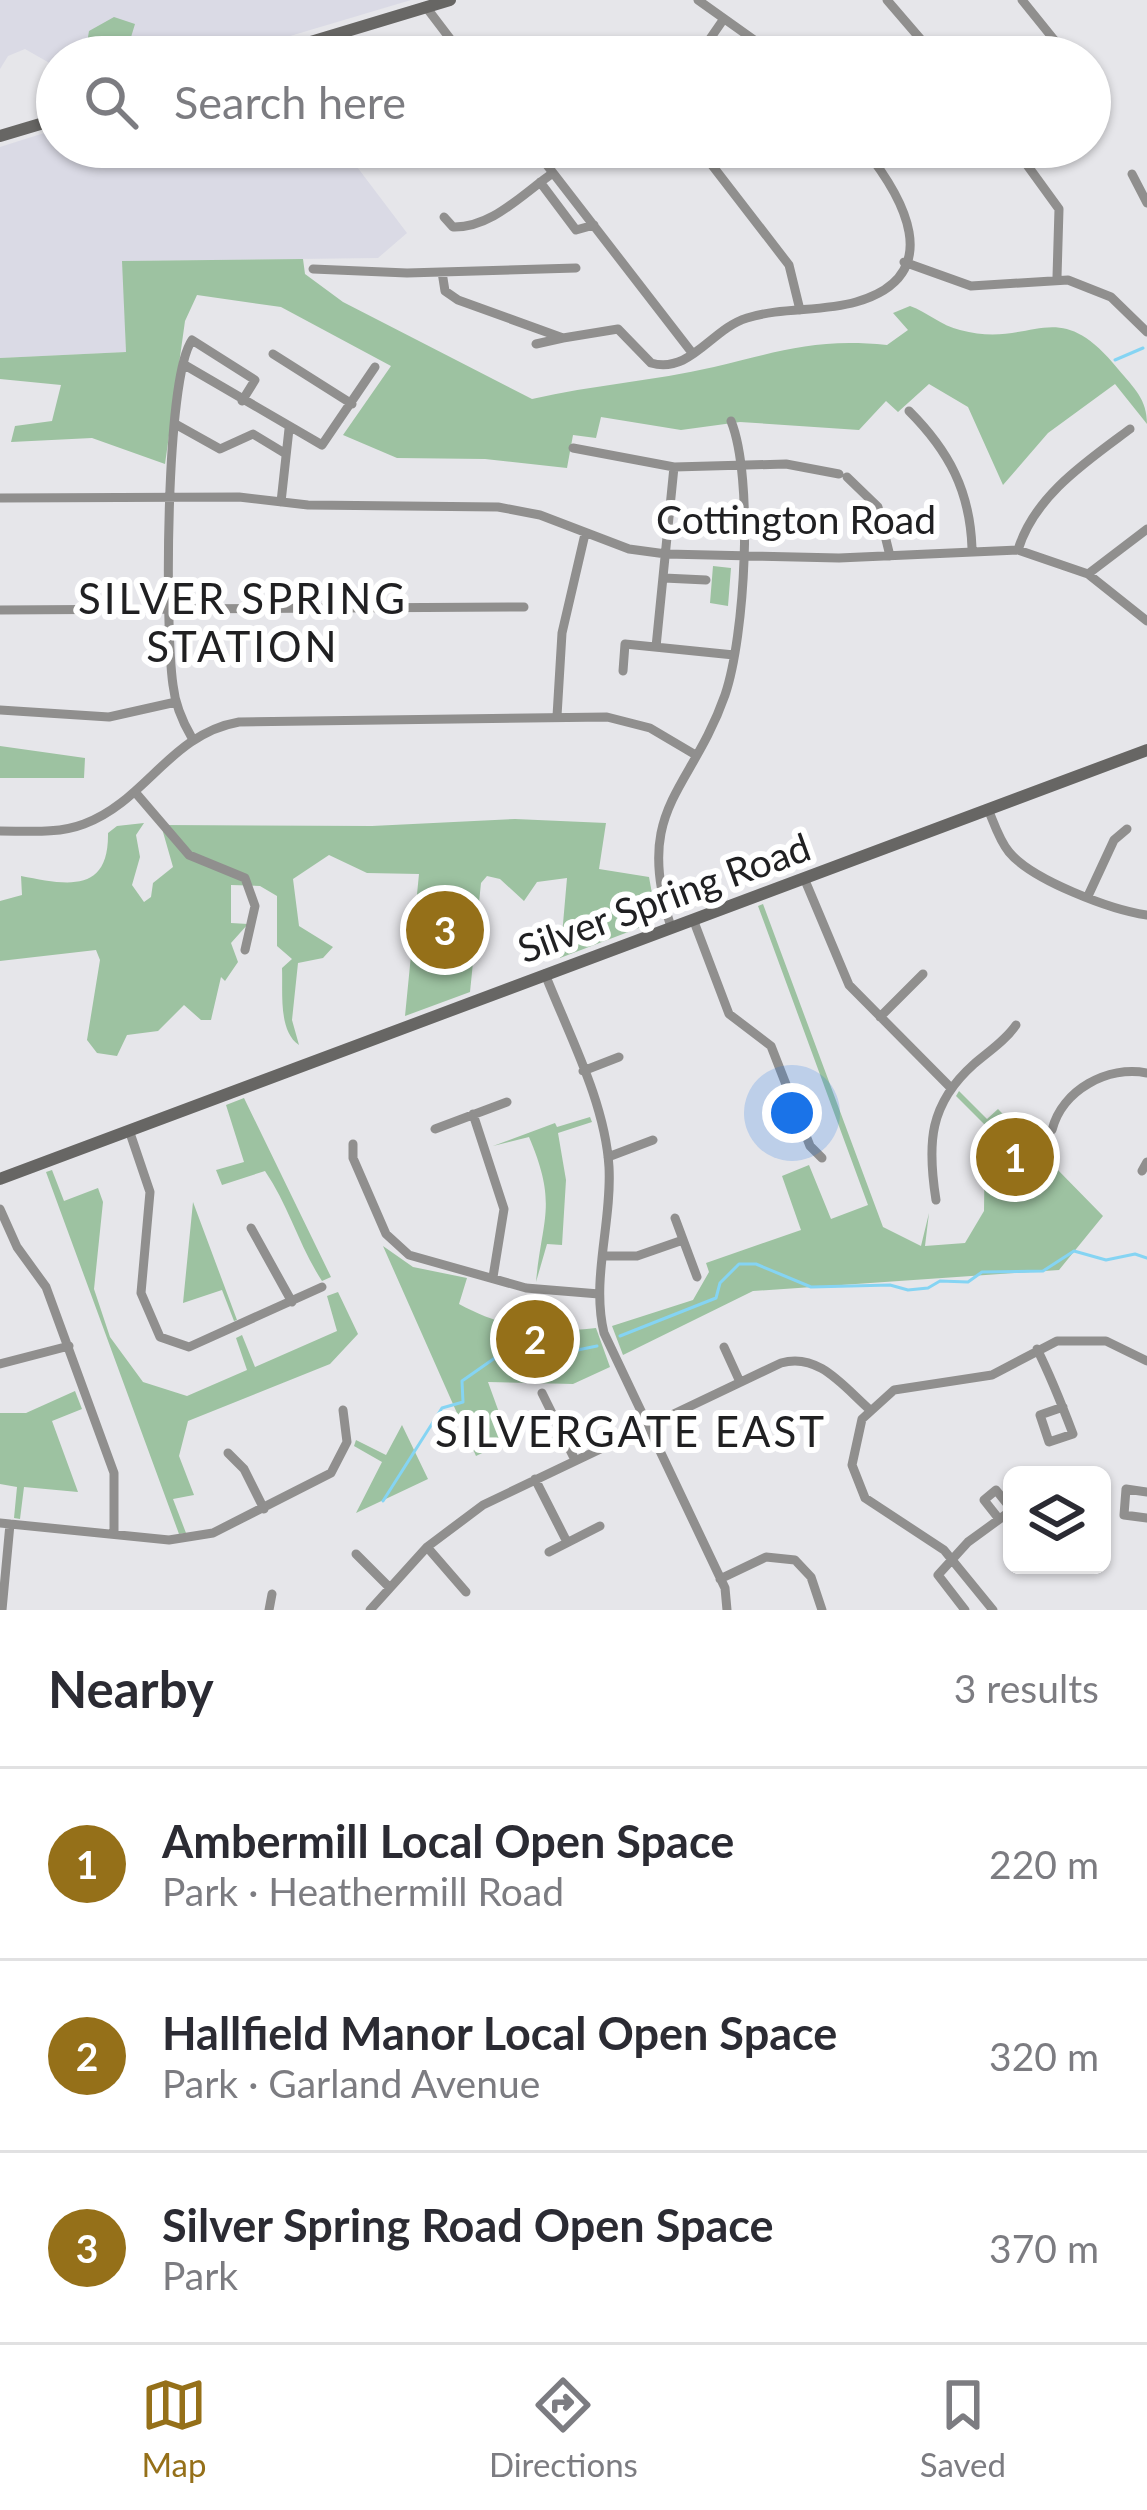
<!DOCTYPE html>
<html lang="en">
<head>
<meta charset="utf-8">
<style>
  body { margin:0; font-family:Lato,sans-serif; background:#f7f7f7; color:#2b2b33 }
  .controls { position:absolute; right:36px; bottom:36px; display:grid; overflow:hidden; border-radius:18px; box-shadow:0 3px 9px #0004 }
  .controls button { width:108px; height:108px; display:grid; place-items:center; padding:0; border:0; border-bottom:3px solid #e1e1e2; background:#fff; color:#2b2b33; font:60px sans-serif }
  .you { position:absolute; left:792px; top:1113px; width:42px; height:42px; margin:-30px; border:9px solid #fff; border-radius:50%; background:#1a73e8; box-shadow:0 0 0 18px #1a73e833 }
  .badge { display:grid; place-items:center; width:78px; height:78px; border-radius:50%; background:#957019; color:#fff; font-size:39px; font-weight:700 }
  .pin { position:absolute; translate:-50% -50%; border:6px solid #fff; box-shadow:0 3px 12px #0006 }
  .list { margin:0; padding:0; list-style:none }
  h2 { display:flex; justify-content:space-between; align-items:center; height:156px; margin:0; padding:0 48px; font-size:51px }
  h2 small { font-size:39px; font-weight:400; color:#7c7c81 }
  .list li { display:grid; grid-template-columns:78px 1fr auto; gap:36px; align-items:center; box-sizing:border-box; height:192px; padding:0 48px; border-top:3px solid #e1e1e2 }
  .list b { display:block; font-size:45px; white-space:nowrap }
  .list p { margin:0; font-size:39px; white-space:nowrap; color:#7c7c81 }
  .list em { font-size:39px; font-style:normal; color:#7c7c81 }
  .icon { flex:none; width:66px; height:66px; fill:none; stroke:currentColor; stroke-width:2; stroke-linecap:round; stroke-linejoin:round }
  .map { position:relative; flex:none; width:1147px; height:1610px; overflow:hidden }
  .search { position:absolute; background:#fff; box-shadow:0 3px 9px #0004; left:36px; right:36px; top:36px; height:132px; display:flex; align-items:center; gap:30px; box-sizing:border-box; padding:0 42px; border-radius:66px; color:#7c7c81; font-size:45px }
  .sheet { height:732px; background:#fff }
  nav { display:flex; justify-content:space-around; align-items:center; box-sizing:border-box; height:168px; border-top:3px solid #e1e1e2; background:#fff; font-size:33px; color:#7c7c81 }
  nav a { display:grid; justify-items:center; gap:6px }
  nav .on { color:#957019 }
  .map>svg:first-child { display:block }
  .built { fill:#dadae5 }
  .green { fill:#9dc2a1 }
  .lines { fill:none; stroke-linecap:round; stroke-linejoin:round }
  .stream { stroke:#85d4f3; stroke-width:3 }
  .street { stroke:#908f8e; stroke-width:9 }
  .secondary { stroke:#676664; stroke-width:12 }
  .labels { text-anchor:middle; stroke-width:12; stroke-linejoin:round; paint-order:stroke }
  .street-label { font-size:39px; fill:#202022; stroke:#fff }
  .neighbourhood-label { font-size:42px; letter-spacing:3px; fill:#202022; stroke:#fff }
</style>
</head>
<body>
<div class="map">
<svg width="1147" height="1610" viewBox="0 0 1147 1610">
  <rect width="100%" height="100%" fill="#e6e6ea"/>
  <path class="built" d="M0,0H411L220,57H57V80L53,65L25,49L8,56L0,69Z
    M57,129V147H342L407,233L378,258L123,261L126,352L0,358V147Z"/>
  <path class="green" d="M114,17L135,24L125,57L85,55L89,31Z
    M303,259L305,274L343,302L532,399C592,385 654,381 714,367C782,351 815,338 887,345L908,330L893,313L910,306C927,312 942,326 960,330C1034,350 1055,291 1118,369C1134,388 1147,399 1147,424L1115,384L1048,433L1003,485L968,407L929,384L898,412L886,401L859,430L740,422L681,430L601,417L596,438L573,435L567,468L485,459L397,458L343,435L391,366L281,307L197,295L185,321L165,464L92,438L11,442L15,426L52,421L61,385L0,379V358L126,352L122,261Z
    M713,566L731,568L728,606L710,603Z
    M0,746L85,758L84,778H0Z
    M515,819L606,823L599,869L649,877L657,921L560,958L567,878L537,882L524,901L500,879L487,876L481,883L470,992L405,1016L419,874L367,873L329,855L293,879L299,926L333,947L323,958L298,963L292,1020L299,1045C278,1031 283,992 282,968L292,959L277,946V896L260,886L231,885V923L248,924L231,943L238,962L225,981L221,977L211,1020H201L184,1005L158,1031L127,1035L117,1056L97,1053L87,1040L100,960L96,950L0,961V901L22,895L21,876C67,885 109,894 108,833L117,826L144,823L136,835L140,857L132,885L144,902L151,897L153,883L173,867L161,825L372,826Z
    M763,904L883,1227L921,1246L929,1213L925,1246L965,1243L984,1211L985,1125L956,1096L959,1091L987,1119L998,1109L1103,1216L1059,1270L753,1291L623,1355L612,1326L693,1300L709,1272L706,1263L801,1230L782,1176L809,1165L831,1219L868,1205L758,906Z
    M244,1098L331,1277L322,1281C299,1246 289,1206 265,1171L222,1185L216,1170L244,1162L226,1105Z
    M590,1117L592,1122L558,1133L566,1180L562,1245L547,1244L536,1282C542,1217 558,1205 529,1137L493,1146L555,1123L557,1127Z
    M52,1170L64,1201L98,1188L103,1202L94,1289L110,1337L143,1382L187,1396L247,1370L236,1338L242,1335L255,1367L337,1331L327,1296L338,1292L358,1334L330,1364L188,1421L179,1456L194,1495L173,1499L186,1533L179,1534L46,1172Z
    M193,1202L237,1320L234,1321L222,1290L183,1303Z
    M383,1246L413,1267L467,1278L459,1304C505,1329 545,1334 596,1328L610,1367L573,1384L488,1382L509,1440L476,1456Z
    M75,1391L82,1409L52,1421L78,1492L24,1487L20,1519L14,1518L17,1487L0,1484V1413H26Z
    M402,1425L428,1479L356,1513L382,1462L354,1446L356,1440L386,1455Z"/>
  <g class="lines">
    <path class="stream" d="M1115,360L1143,348
      M620,1336L716,1298L720,1283L739,1264H756L811,1287L890,1285L908,1290L928,1288L940,1281L968,1282L982,1272L1043,1271L1074,1251L1106,1260L1135,1254L1147,1258
      M383,1501L442,1408L463,1402L462,1381L502,1353L519,1362L597,1346"/>
    <path class="street" d="M698,0L778,57
      M887,0L936,57
      M1022,0L1068,57
      M426,7L464,57
      M687,57L705,46L723,20
      M1090,75L1091,76
      M533,147L693,354
      M698,147L789,265L800,310
      M1014,147L1059,209L1057,277
      M1132,174L1147,203
      M540,182L576,230L594,225
      M444,217L453,227C492,228 522,194 553,173
      M904,262L971,286L1068,280L1111,297L1147,332
      M313,269L407,273L576,268
      M442,272L445,291L458,300L563,338L618,329L651,363C691,374 711,329 747,318C782,307 821,312 856,302C950,275 901,194 863,147
      M536,344L563,338
      M273,354L352,404
      M183,364L322,445L375,367
      M909,411C949,451 970,491 972,548
      M177,425L220,449L253,434L286,454
      M573,448L674,467L786,464L839,474
      M847,477L878,507L890,556
      M0,498L239,497L308,505L498,507L540,515L629,549L666,554L839,558L1018,550L1088,574L1147,621
      M281,502L289,429
      M1018,550C1034,496 1087,461 1130,429
      M1088,574L1147,529
      M664,578L706,580
      M0,610L524,607
      M656,647L674,467
      M623,671L625,644L734,655
      M0,710L109,717L176,702
      M557,716L562,633L585,534
      M192,738C182,721 175,704 173,685C165,630 165,379 192,340L255,380L242,401
      M135,792L189,855L245,878L255,906L245,950
      M988,809C994,823 999,840 1009,852C1032,880 1111,910 1147,915
      M0,831C27,831 58,834 84,824C146,801 170,734 239,722L607,717L650,728L694,754
      M804,878L849,985L951,1088
      M1088,896L1114,840L1127,829
      M693,919L729,1014L771,1046L810,1146L822,1158
      M671,927C633,808 691,792 725,695C745,637 754,478 731,421
      M545,974C569,1035 605,1102 609,1167C612,1223 591,1279 604,1333L725,1588L727,1610
      M880,1017L923,974
      M583,1071L619,1057
      M473,1114L504,1209L493,1277
      M435,1129L507,1102
      M129,1130L150,1192L141,1293L160,1337L189,1347L322,1287
      M1052,1130C1062,1090 1108,1065 1147,1073
      M353,1144V1158L386,1234L409,1255L526,1288L599,1294
      M608,1157L653,1140
      M1142,1171L1147,1162
      M936,1200C927,1143 929,1104 974,1064C989,1051 1005,1041 1016,1025
      M0,1209L17,1247L46,1287L114,1473V1534
      M675,1218L697,1277
      M251,1228L292,1302
      M604,1256H637L683,1240
      M724,1347L740,1382
      M1037,1349C1051,1377 1062,1405 1073,1434L1049,1442L1040,1415L1063,1407
      M0,1364L69,1346
      M542,1393L575,1460
      M228,1453L244,1469L264,1509
      M535,1479L567,1542
      M1147,1492L1126,1489L1124,1515L1147,1518
      M0,1523L169,1540L213,1533L331,1473L347,1442L343,1410
      M427,1547L466,1592
      M549,1552L600,1526
      M356,1554L388,1586
      M720,1579L766,1557L795,1560L811,1577L822,1610
      M2,1610L10,1524
      M269,1610L272,1594
      M370,1610L427,1547L483,1505L781,1363C818,1352 843,1386 869,1409
      M965,1610L938,1575L968,1542L1012,1510L996,1490L984,1500L999,1519
      M993,1610L944,1550L865,1498L852,1465L862,1419L894,1390L992,1375L1057,1341H1106L1147,1361"/>
    <path class="secondary" d="M261,57L450,0
      M0,136L57,119
      M0,1179L1147,750"/>
  </g>
  <g class="labels">
    <g class="street-label">
      <text x="796" y="534">Cottington Road</text>
      <text transform="translate(664 898) rotate(-20)" y="14">Silver Spring Road</text>
    </g>
    <g class="neighbourhood-label">
      <text x="243" y="614">SILVER SPRING<tspan x="243" dy="48">STATION</tspan></text>
      <text x="631" y="1447">SILVERGATE EAST</text>
    </g>
  </g>
</svg>
<div class="controls">
<button><svg class="icon" aria-label="layers" viewBox="0 0 24 24"><path d="M12 4l9 5-9 5-9-5zM3 14l9 5 9-5"/></svg></button>
</div>
<div class="you"></div>
<div class="pin badge" style="left:1015px;top:1157px">1</div>
<div class="pin badge" style="left:535px;top:1339px">2</div>
<div class="pin badge" style="left:445px;top:930px">3</div>
<div class="search"><svg class="icon" aria-label="search" viewBox="0 0 24 24"><circle cx="10" cy="10" r="6"/><path d="M15 15l6 6"/></svg>Search here</div>
</div>
<section class="sheet">
<h2>Nearby<small>3 results</small></h2>
<ul class="list">
<li><span class="badge">1</span><div><b>Ambermill Local Open Space</b><p>Park · Heathermill Road</p></div><em>220 m</em></li>
<li><span class="badge">2</span><div><b>Hallfield Manor Local Open Space</b><p>Park · Garland Avenue</p></div><em>320 m</em></li>
<li><span class="badge">3</span><div><b>Silver Spring Road Open Space</b><p>Park</p></div><em>370 m</em></li>
</ul>
</section>
<nav>
<a class="on"><svg class="icon" aria-label="map" viewBox="0 0 24 24"><path d="M3 6l6-2 6 2 6-2v14l-6 2-6-2-6 2zM9 4v14M15 6v14"/></svg>Map</a>
<a><svg class="icon" aria-label="directions" viewBox="0 0 24 24"><path d="M12 3l9 9-9 9-9-9zM9 14v-3h6M13 9l2 2-2 2"/></svg>Directions</a>
<a><svg class="icon" aria-label="saved" viewBox="0 0 24 24"><path d="M7 4h10v16l-5-4-5 4z"/></svg>Saved</a>
</nav>
</body>
</html>
